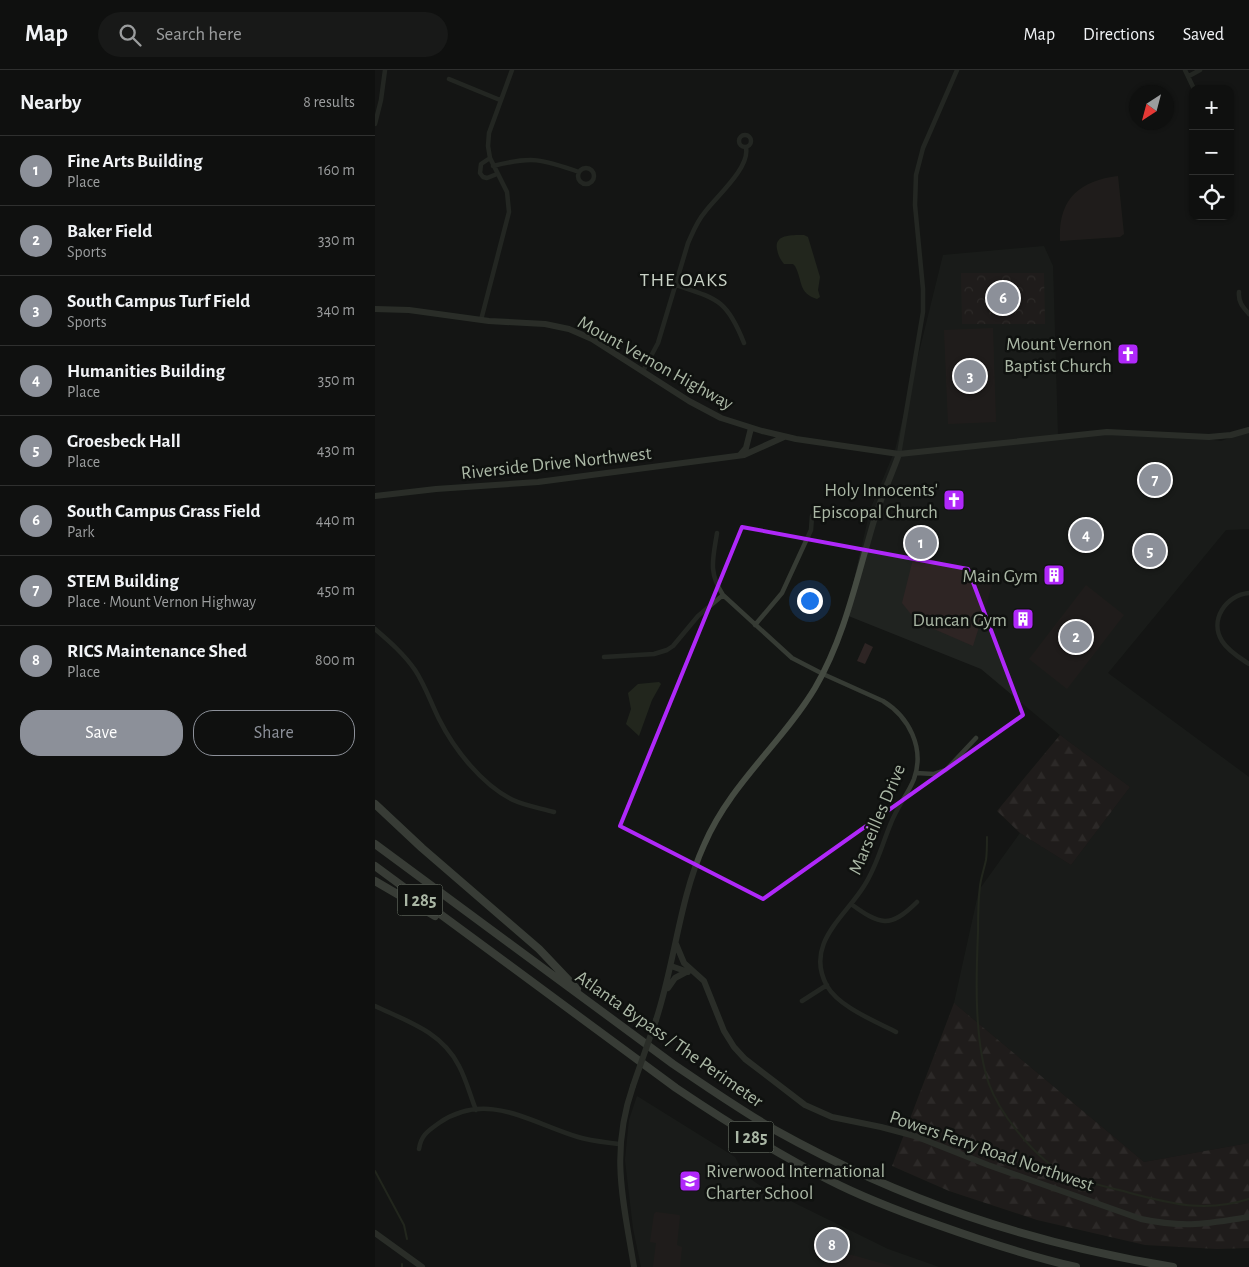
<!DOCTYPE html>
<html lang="en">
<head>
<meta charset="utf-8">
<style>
  body { margin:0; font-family:"Alegreya Sans",sans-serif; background:#181918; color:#f1f3f6 }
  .controls { position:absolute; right:15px; top:15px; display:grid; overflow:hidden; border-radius:10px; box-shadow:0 1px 4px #0004 }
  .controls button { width:45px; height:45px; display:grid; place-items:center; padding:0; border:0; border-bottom:1px solid #2f302f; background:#0f100f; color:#f1f3f6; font:25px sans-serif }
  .compass { position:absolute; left:754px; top:15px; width:45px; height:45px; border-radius:50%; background:#0f100f; box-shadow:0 1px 4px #0004; rotate:216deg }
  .you { position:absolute; left:434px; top:530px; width:18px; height:18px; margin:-12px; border:4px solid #fff; border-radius:50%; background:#1a73e8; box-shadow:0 0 0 8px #1a73e833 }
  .badge { display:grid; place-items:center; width:32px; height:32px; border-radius:50%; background:#8c9099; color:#fff; font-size:16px; font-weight:700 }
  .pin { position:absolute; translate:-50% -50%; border:2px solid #fff; box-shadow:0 1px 5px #0006 }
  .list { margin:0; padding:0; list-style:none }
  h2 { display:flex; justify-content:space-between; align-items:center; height:65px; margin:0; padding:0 20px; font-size:21px }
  h2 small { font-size:16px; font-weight:400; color:#9b9d9e }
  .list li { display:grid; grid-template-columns:32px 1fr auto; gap:15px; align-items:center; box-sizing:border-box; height:70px; padding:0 20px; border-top:1px solid #2f302f }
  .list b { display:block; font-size:19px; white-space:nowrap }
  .list p { margin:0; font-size:16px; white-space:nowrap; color:#9b9d9e }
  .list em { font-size:16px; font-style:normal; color:#9b9d9e }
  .actions { display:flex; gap:10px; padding:15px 20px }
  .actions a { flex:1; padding:11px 0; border:1px solid #8c9099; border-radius:20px; text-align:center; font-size:18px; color:#8c9099 }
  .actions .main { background:#8c9099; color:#fff }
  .icon { flex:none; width:28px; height:28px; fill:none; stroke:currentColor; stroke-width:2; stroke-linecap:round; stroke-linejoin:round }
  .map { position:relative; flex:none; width:874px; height:1197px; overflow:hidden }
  header { display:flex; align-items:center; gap:30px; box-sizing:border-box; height:70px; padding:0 25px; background:#0f100f; border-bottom:1px solid #2f302f }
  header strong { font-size:24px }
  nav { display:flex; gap:28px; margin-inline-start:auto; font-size:18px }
  .search { width:350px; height:45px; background:#181918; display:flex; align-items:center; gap:12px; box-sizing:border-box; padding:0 18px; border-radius:28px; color:#9b9d9e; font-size:19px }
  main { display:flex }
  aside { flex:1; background:#0f100f }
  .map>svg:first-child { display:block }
  .built { fill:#202320 }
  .forest { fill:url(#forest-firs) }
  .park { fill:url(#park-crowns) }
  .garden { fill:#2e2524 }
  .water { fill:#333a29 }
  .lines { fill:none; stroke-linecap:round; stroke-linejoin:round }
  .stream { stroke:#333a29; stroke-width:2 }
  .street { stroke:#363b34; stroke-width:4.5 }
  .secondary { stroke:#454b42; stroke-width:6 }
  .highway { stroke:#646c60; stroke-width:8 }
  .secondary-bridge { stroke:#454b42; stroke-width:6 }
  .marked { fill:none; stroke:#b028fa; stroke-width:4; stroke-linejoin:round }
  .labels { text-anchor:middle; stroke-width:5; stroke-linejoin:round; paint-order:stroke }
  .shield { fill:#0f110f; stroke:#7c8578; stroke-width:1 }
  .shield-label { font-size:18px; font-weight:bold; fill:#aab7a5 }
  .poi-label { font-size:19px; fill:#aab7a5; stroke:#0f110f; text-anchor:end }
  .street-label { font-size:19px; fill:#aab7a5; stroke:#0f110f }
  .neighbourhood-label { font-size:20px; letter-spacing:1px; fill:#c9d2c6; stroke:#0f110f }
</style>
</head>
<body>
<header>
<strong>Map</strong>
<div class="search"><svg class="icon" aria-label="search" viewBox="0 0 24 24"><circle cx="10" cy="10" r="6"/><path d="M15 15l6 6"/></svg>Search here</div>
<nav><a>Map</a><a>Directions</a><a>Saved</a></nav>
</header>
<main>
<aside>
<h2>Nearby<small>8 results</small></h2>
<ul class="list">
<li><span class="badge">1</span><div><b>Fine Arts Building</b><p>Place</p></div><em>160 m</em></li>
<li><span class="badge">2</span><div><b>Baker Field</b><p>Sports</p></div><em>330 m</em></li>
<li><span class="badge">3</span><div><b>South Campus Turf Field</b><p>Sports</p></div><em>340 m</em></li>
<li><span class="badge">4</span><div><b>Humanities Building</b><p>Place</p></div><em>350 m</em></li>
<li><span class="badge">5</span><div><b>Groesbeck Hall</b><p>Place</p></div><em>430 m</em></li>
<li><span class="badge">6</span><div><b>South Campus Grass Field</b><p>Park</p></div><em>440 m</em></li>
<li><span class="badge">7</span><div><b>STEM Building</b><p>Place · Mount Vernon Highway</p></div><em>450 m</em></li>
<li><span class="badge">8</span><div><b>RICS Maintenance Shed</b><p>Place</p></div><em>800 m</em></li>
</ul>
<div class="actions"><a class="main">Save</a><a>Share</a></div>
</aside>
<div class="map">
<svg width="874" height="1197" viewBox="0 0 874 1197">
  <defs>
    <pattern id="forest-firs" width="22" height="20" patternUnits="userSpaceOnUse" patternTransform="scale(1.25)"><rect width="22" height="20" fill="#2e2524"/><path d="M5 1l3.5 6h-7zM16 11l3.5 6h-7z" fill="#4a4241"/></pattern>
    <pattern id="park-crowns" width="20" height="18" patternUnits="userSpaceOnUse" patternTransform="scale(1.25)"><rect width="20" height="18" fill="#2e2524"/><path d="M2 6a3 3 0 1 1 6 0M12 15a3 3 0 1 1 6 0" fill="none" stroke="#4a4241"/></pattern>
  </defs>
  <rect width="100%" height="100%" fill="#141614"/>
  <path class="built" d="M669,176L678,196L683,368L706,364H794L846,371L874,361V459L851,460L733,603L874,707V1073L769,1092L579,933L604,820L645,763L696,795L755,717L685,665L606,599L471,545L495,440L520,380L568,185Z
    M262,1026L360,1087L370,1105L387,1117L513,1179L564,1197H266L258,1158L250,1090L254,1050Z"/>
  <path class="forest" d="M685,665L755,717L696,795L645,763L622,741Z
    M579,933L769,1092L874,1073V1178L842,1179L770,1175L662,1150L574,1121L517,1096Z"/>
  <path class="park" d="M586,203H669L670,254H587Z"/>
  <path class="garden" d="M743,106L749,164L745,167L685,171C683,129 704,111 743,106Z
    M618,258L621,352L573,354L569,260Z
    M539,485L620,506L598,576L552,556L547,558L527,533Z
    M711,515L749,545L692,619L654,589Z
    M490,573L498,577L490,594L482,591Z
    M281,1142L304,1145L305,1146L302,1175L307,1177L305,1197H278L281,1173L275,1172L279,1144Z
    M466,1185H477L520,1197H446L456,1188Z"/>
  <path class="water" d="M429,165L433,167L445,207L443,220L445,227L442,229C423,223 428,211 420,196L418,194H409C405,189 403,185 402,179C399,164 418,165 429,165Z
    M284,612L286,614L277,630L264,666L251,654L256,639L253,623L263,614Z"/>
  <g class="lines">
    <path class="stream" d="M612,767C612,775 612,783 611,790C609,799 606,808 605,816C603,832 603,847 603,862C601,908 599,971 614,1014C625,1044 655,1080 680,1098
      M0,1101L29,1155L32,1169
      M685,1101C704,1111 724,1115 744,1120C790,1132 827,1144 874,1129
      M27,1194V1197"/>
    <path class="street" d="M810,0L819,19
      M814,6L825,0
      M74,9L125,30
      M0,54L6,30L10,0
      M364 71a6 6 0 1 1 12 0a6 6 0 1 1-12 0Z
      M115,88L106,94L105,103L108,107L112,108L122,104
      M118,96C157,86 167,89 204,102
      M203 106a8 8 0 1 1 16 0a8 8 0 1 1-16 0Z
      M301,215C343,229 352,230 369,273
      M864,222C863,232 868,237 874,244
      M106,250L134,142L132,122L115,88L113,76L114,63L137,0
      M268,301L283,273L313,173C318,162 322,151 330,142C341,127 375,98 371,78
      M524,384L548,242V219L540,135L541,105L548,78L582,0
      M342,463C338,489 333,502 348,525L417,588L448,604L508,631C534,647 550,678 539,709C533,724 522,737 516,753C507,774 502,796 489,816C470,847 429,874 452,916C464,937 500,951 521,962
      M874,523C851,525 834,550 847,571C853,581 865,588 874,594
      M380,555L407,523L436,460L437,446
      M0,559C14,571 29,584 40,600C50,615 56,633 64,649C79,679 107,715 138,730C151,736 165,738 179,742
      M229,587L279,584L292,580L298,576L323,546L348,525
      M541,703L559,704L571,700L601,668
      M476,834C505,855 515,859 542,832
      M427,931L452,915
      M0,936C32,951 67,962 84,996C91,1009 95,1025 101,1040
      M44,1079C46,1065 53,1061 64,1053C112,1020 156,1053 203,1067C216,1071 230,1072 244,1074"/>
    <path class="secondary" d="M0,239L34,240L114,251L170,254L194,259L217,269L314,331L346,348L387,361L421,369L524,384L732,362L834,367L856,365L874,360
      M365,385L371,378L376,358
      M0,426L61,419L163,412L369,385L409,367
      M301,874L309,893L329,911L349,961L359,977L370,989L430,1035L457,1047L506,1057L540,1066L613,1095L766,1149C808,1158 832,1154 874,1147
      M296,896L313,902
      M293,918L300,908L313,901
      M281,950C300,893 304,830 329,775C355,714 407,673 440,618C471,565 483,502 501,444C508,423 517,404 524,384
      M258,1016C235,1082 248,1130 259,1197
      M0,1163L47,1197"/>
    <path class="highway" d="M0,734L47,778L164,879L202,919
      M0,774L298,994C332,1017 365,1040 400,1060C527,1131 655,1173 798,1197
      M0,796L301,1018C350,1051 401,1083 454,1110C489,1128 526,1142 563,1155C608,1171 653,1186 701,1197
      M0,811L60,846"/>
    <path class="secondary-bridge" d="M258,1016L281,950"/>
  </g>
  <path d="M0 0H874V1197H0ZM367,457L593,499L648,645L388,829L245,756Z" fill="#141614" fill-opacity=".55" fill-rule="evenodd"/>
  <path class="marked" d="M367,457L593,499L648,645L388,829L245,756Z"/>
  <defs>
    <g id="church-square" transform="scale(1.125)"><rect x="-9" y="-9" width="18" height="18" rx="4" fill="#b028fa" stroke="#0f110f"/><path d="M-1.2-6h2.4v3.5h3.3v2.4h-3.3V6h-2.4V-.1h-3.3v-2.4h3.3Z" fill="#fff"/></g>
    <g id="building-square" transform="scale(1.125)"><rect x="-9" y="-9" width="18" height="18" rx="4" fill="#b028fa" stroke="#0f110f"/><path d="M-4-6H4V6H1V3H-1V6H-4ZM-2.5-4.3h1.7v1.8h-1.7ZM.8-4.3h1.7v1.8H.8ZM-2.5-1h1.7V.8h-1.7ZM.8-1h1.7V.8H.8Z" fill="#fff"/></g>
    <g id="school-square" transform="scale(1.125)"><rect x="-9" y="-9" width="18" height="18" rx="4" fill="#b028fa" stroke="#0f110f"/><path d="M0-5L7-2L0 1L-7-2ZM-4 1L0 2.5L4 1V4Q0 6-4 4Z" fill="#fff"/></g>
  </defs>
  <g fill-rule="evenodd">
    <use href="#church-square" x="753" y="284"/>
    <use href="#church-square" x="579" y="430"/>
    <use href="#building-square" x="679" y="505"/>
    <use href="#building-square" x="648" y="549"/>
    <use href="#school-square" x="315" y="1111"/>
  </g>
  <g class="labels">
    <g class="shield">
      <rect x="22.5" y="814.5" width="45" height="31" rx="4"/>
      <rect x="353.5" y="1051.5" width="45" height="31" rx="4"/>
    </g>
    <g class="shield-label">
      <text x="45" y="836">I 285</text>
      <text x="376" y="1073">I 285</text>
    </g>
    <g class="poi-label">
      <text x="737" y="280">Mount Vernon<tspan x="737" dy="22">Baptist Church</tspan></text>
      <text x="563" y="426">Holy Innocents'<tspan x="563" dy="22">Episcopal Church</tspan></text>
      <text x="663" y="512">Main Gym</text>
      <text x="632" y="556">Duncan Gym</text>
      <text x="331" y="1107" text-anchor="start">Riverwood International<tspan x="331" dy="22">Charter School</tspan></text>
    </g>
    <g class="street-label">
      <text transform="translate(281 292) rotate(29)" y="7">Mount Vernon Highway</text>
      <text transform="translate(181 392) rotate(-6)" y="7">Riverside Drive Northwest</text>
      <text transform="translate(501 749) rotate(-67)" y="7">Marseilles Drive</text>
      <text transform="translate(295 968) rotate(35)" y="7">Atlanta Bypass / The Perimeter</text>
      <text transform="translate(617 1080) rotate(19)" y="7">Powers Ferry Road Northwest</text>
    </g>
    <g class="neighbourhood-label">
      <text x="309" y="216">THE OAKS</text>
    </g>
  </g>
</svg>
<div class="controls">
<button>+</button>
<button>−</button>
<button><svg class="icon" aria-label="locate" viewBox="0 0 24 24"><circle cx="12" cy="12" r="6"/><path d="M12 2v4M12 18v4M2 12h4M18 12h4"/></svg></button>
</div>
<svg class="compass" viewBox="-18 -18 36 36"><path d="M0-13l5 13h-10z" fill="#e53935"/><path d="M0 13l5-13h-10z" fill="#9b9d9e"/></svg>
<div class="you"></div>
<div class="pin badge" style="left:546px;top:473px">1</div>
<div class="pin badge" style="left:701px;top:567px">2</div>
<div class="pin badge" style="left:595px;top:306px">3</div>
<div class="pin badge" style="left:711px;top:465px">4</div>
<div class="pin badge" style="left:775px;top:481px">5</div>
<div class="pin badge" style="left:628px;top:228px">6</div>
<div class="pin badge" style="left:780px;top:410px">7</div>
<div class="pin badge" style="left:457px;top:1175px">8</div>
</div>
</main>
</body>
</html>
